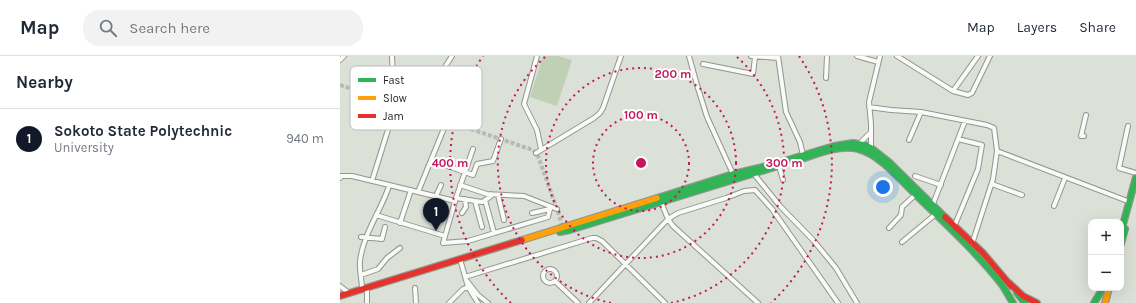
<!DOCTYPE html>
<html lang="en">
<head>
<meta charset="utf-8">
<style>
  body { margin:0; font-family:Karla,sans-serif; background:#f2f2f3; color:#1f2937 }
  .controls { position:absolute; right:12px; bottom:12px; display:grid; overflow:hidden; border-radius:8px; box-shadow:0 4px 16px #0002 }
  .controls button { width:36px; height:36px; display:grid; place-items:center; padding:0; border:0; border-bottom:1px solid #e0e1e3; background:#fff; color:#1f2937; font:20px sans-serif }
  .you { position:absolute; left:543px; top:131px; width:14px; height:14px; margin:-10px; border:3px solid #fff; border-radius:50%; background:#1a73e8; box-shadow:0 0 0 6px #1a73e833 }
  .badge { display:grid; place-items:center; width:26px; height:26px; border-radius:50%; background:#111827; color:#fff; font-size:13px; font-weight:700 }
  .pin { position:absolute; translate:-50% -33px; filter:drop-shadow(0 1px 2px #0008) }
  .pin::after { content:''; position:absolute; top:21px; width:14px; height:12px; background:inherit; clip-path:polygon(0 0,100% 0,50% 100%) }
  .list { margin:0; padding:0; list-style:none }
  h2 { display:flex; justify-content:space-between; align-items:center; height:52px; margin:0; padding:0 16px; font-size:17px }
  h2 small { font-size:13px; font-weight:400; color:#747a83 }
  .list li { display:grid; grid-template-columns:26px 1fr auto; gap:12px; align-items:center; box-sizing:border-box; height:60px; padding:0 16px; border-top:1px solid #e0e1e3 }
  .list b { display:block; font-size:15px; white-space:nowrap }
  .list p { margin:0; font-size:13px; white-space:nowrap; color:#747a83 }
  .list em { font-size:13px; font-style:normal; color:#747a83 }
  .icon { flex:none; width:22px; height:22px; fill:none; stroke:currentColor; stroke-width:2; stroke-linecap:round; stroke-linejoin:round }
  .map { position:relative; flex:none; width:796px; height:247px; overflow:hidden }
  header { display:flex; align-items:center; gap:24px; box-sizing:border-box; height:56px; padding:0 20px; background:#fff; border-bottom:1px solid #e0e1e3 }
  header strong { font-size:19px }
  nav { display:flex; gap:22px; margin-inline-start:auto; font-size:14px }
  .search { width:280px; height:36px; background:#f2f2f3; display:flex; align-items:center; gap:10px; box-sizing:border-box; padding:0 14px; border-radius:16px; color:#747a83; font-size:15px }
  main { display:flex }
  aside { flex:1; background:#fff }
  .map>svg:first-child { display:block }
  .green { fill:#c0d0b4 }
  .lines { fill:none; stroke-linecap:round; stroke-linejoin:round }
  .street-tunnel { stroke:#b5bbb1; stroke-width:4; stroke-dasharray:4 2; stroke-linecap:butt }
  .street-casing { stroke:#91968e; stroke-width:6 }
  .fast-casing { stroke:#91968e; stroke-width:8 }
  .slow-casing { stroke:#91968e; stroke-width:8 }
  .jam-casing { stroke:#91968e; stroke-width:8 }
  .street { stroke:#fafaf9; stroke-width:4 }
  .fast { stroke:#30b455; stroke-width:5.5 }
  .slow { stroke:#ff9f0a; stroke-width:5.5 }
  .jam { stroke:#e5322d; stroke-width:5.5 }
  .ring { fill:none; stroke:#c2185b; stroke-width:2; stroke-dasharray:2 4 }
  .key { fill:#fff; stroke:#bcbdbb; stroke-width:1 }
  .key-label { font-size:11px; fill:#1e221b }
  .centre { fill:#c2185b; stroke:#fff; stroke-width:2 }
  .ring-label { font-size:12px; text-anchor:middle; font-weight:bold; fill:#c2185b; stroke:#fff; stroke-width:4; stroke-linejoin:round; paint-order:stroke }
</style>
</head>
<body>
<header>
<strong>Map</strong>
<div class="search"><svg class="icon" aria-label="search" viewBox="0 0 24 24"><circle cx="10" cy="10" r="6"/><path d="M15 15l6 6"/></svg>Search here</div>
<nav><a>Map</a><a>Layers</a><a>Share</a></nav>
</header>
<main>
<aside>
<h2>Nearby<small></small></h2>
<ul class="list">
<li><span class="badge">1</span><div><b>Sokoto State Polytechnic</b><p>University</p></div><em>940 m</em></li>
</ul>
</aside>
<div class="map">
<svg width="796" height="247" viewBox="0 0 796 247">
  <rect width="100%" height="100%" fill="#dbe1d6"/>
  <path class="green" d="M203,0H218L232,4L217,50L190,41Z"/>
  <g class="lines">
    <path class="street-tunnel" d="M0,29L193,94L196,97L198,100L217,153L223,172"/>
    <g class="street-casing">
      <path id="street" d="M52,0L54,47
        M197,0L184,48L197,74L201,93
        M349,0L357,29L367,61L393,118
        M411,0L438,2
        M438,0L446,56L460,86L463,99
        M517,0L538,6
        M557,0L613,35L628,39L632,37L650,0
        M0,4L4,0
        M363,8L413,18L415,1
        M486,22L487,0
        M613,35L638,0
        M529,51L551,54L581,56L647,69L654,72L657,95L653,123L632,188
        M77,55L112,0
        M788,70L779,112L796,117
        M744,80H741L746,59
        M569,84L581,56
        M519,88L531,76
        M531,92V68L529,46L540,0
        M133,93L116,142L103,187L128,185L208,161L210,153
        M657,95L790,146
        M196,97L254,62L260,57L263,52L281,0
        M91,104L133,119L137,108L153,105L161,83
        M439,110L443,124
        M414,118L440,150L473,184L496,212L517,247
        M575,120L601,129
        M0,122L1,120H12L115,145
        M32,125L56,48
        M652,128L682,139
        M120,129L147,138L184,140L217,153
        M78,136L107,65
        M158,139L164,164
        M96,140L101,129
        M116,142L142,146L144,145L151,140V138
        M145,144L154,177
        M135,145L142,171
        M321,146L328,163L333,170L418,247
        M98,150L101,142
        M591,150L593,148L625,65
        M714,150L725,122
        M122,157L126,151L125,143
        M192,157L210,153V152
        M36,159L105,180
        M60,167L71,134
        M614,171L638,113L642,89L618,83
        M549,172L561,159L562,151L575,139
        M21,181L42,183L45,171
        M562,186L597,157
        M120,203L128,231L138,247
        M203 220a7 7 0 1 1 14 0a7 7 0 1 1-14 0Z
        M21,219L38,213L47,202L60,192
        M125,221L252,182H256L262,185L325,247
        M127,225L138,239L148,247
        M215,225L238,247
        M0,230L9,237
        M75,232L76,247
        M22,233C22,224 19,214 20,205C23,178 41,155 49,130
        M27,247V232
        M109,247L123,233L128,231
        M249,247L328,163L338,157L386,142L404,135L415,134L432,153L498,247"/>
    </g>
    <g class="fast-casing">
      <path id="fast" d="M459,104C477,98 499,88 518,93C540,98 563,127 579,142C608,170 638,198 663,230
        M317,142L393,118L431,109L494,90L513,87L525,89L531,92L550,107L605,161
        M220,176L230,174L435,111
        M781,176L796,121
        M781,188L785,173
        M661,227L673,247
        M677,237L685,247
        M754,247L763,232"/>
    </g>
    <g class="slow-casing">
      <path id="slow" d="M182,184L317,142
        M765,247L769,232"/>
    </g>
    <g class="jam-casing">
      <path id="jam" d="M605,161L643,197L671,230
        M669,227L683,240L697,247
        M0,240L182,184"/>
    </g>
    <use href="#street" class="street"/>
    <use href="#fast" class="fast"/>
    <use href="#slow" class="slow"/>
    <use href="#jam" class="jam"/>
  </g>
  <g class="ring">
    <circle cx="301" cy="107" r="48"/>
    <circle cx="301" cy="107" r="95"/>
    <path d="M271 247A143 143 0 0 1 205 1M397 1A143 143 0 0 1 331 247"/>
    <path d="M171 247A191 191 0 0 1 143 0M459 0A191 191 0 0 1 431 247"/>
  </g>
  <rect x="10" y="10" width="132" height="64" rx="6" class="key"/>
  <rect x="18" y="22" width="18" height="4" fill="#30b455"/>
  <rect x="18" y="40" width="18" height="4" fill="#ff9f0a"/>
  <rect x="18" y="58" width="18" height="4" fill="#e5322d"/>
  <g class="key-label">
    <text x="43" y="28">Fast</text>
    <text x="43" y="46">Slow</text>
    <text x="43" y="64">Jam</text>
  </g>
  <circle cx="301" cy="107" r="6" class="centre"/>
  <g class="ring-label">
    <text x="333" y="22">200 m</text>
    <text x="301" y="63">100 m</text>
    <text x="444" y="111">300 m</text>
    <text x="110" y="111">400 m</text>
  </g>
</svg>
<div class="controls">
<button>+</button>
<button>−</button>
</div>
<div class="you"></div>
<div class="pin badge" style="left:96px;top:175px">1</div>
</div>
</main>
</body>
</html>
